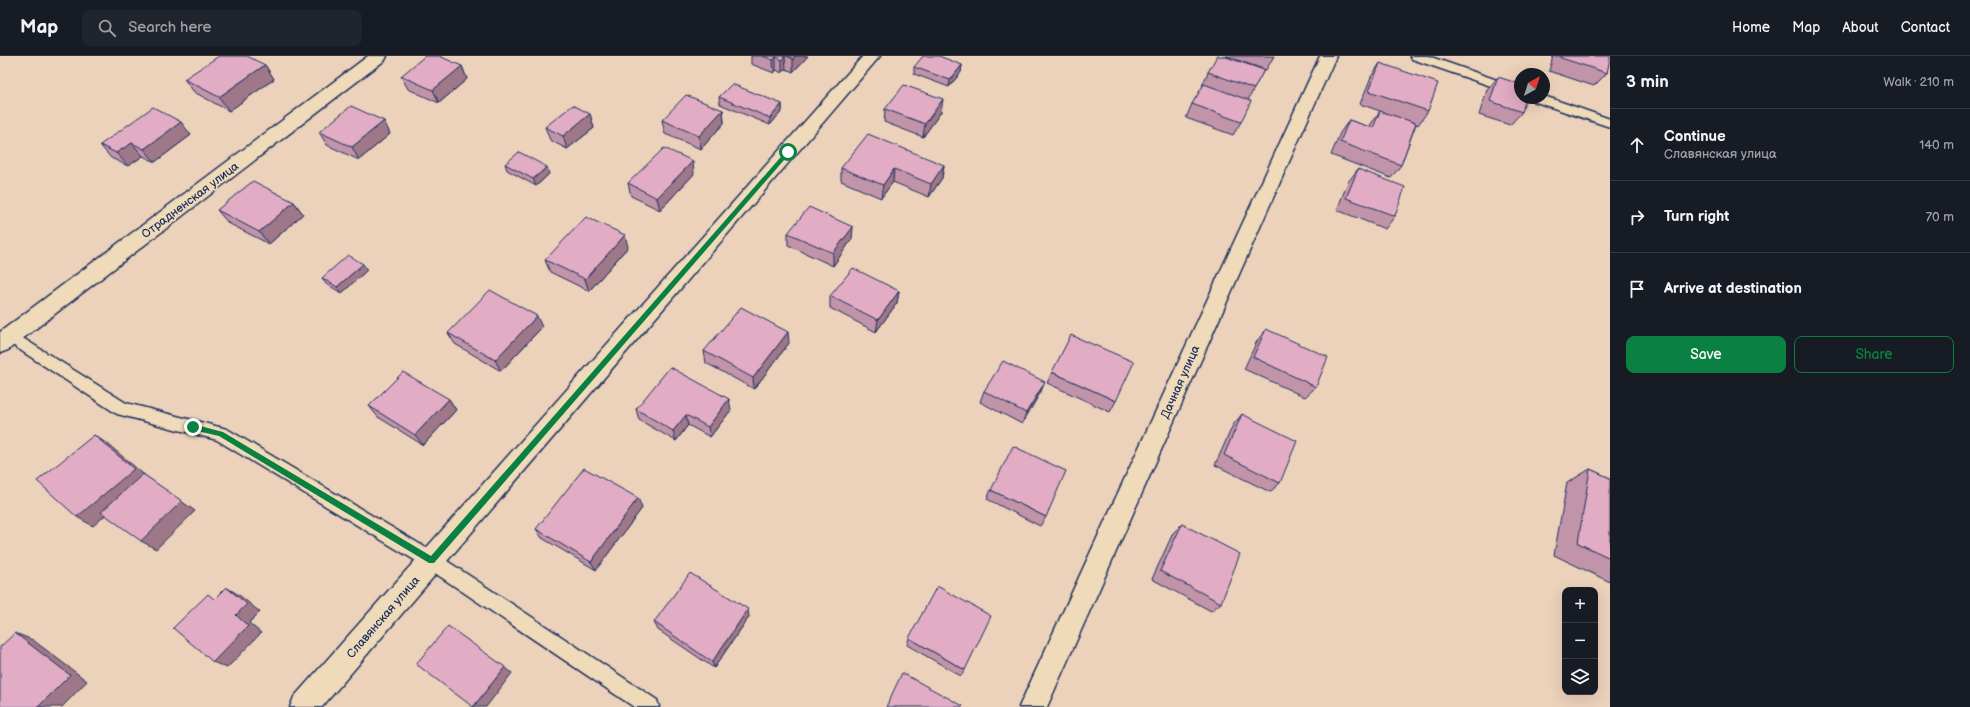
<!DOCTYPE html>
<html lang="en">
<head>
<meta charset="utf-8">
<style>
  body { margin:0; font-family:"Balsamiq Sans",sans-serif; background:#20242c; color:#f1f3f6 }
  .controls { position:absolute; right:12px; bottom:12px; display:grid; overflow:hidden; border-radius:8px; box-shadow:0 4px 16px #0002 }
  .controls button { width:36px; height:36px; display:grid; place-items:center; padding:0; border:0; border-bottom:1px solid #363941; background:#171b24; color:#f1f3f6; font:20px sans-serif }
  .compass { position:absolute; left:1514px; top:12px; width:36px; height:36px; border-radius:50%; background:#171b24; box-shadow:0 4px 16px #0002; rotate:39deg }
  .stop { position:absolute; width:12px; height:12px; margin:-9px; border:3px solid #0b8043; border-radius:50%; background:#fff }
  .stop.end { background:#0b8043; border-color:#fff; box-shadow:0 1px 4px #0008 }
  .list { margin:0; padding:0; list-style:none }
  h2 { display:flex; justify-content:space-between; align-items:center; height:52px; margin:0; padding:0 16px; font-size:17px }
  h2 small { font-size:13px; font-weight:400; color:#9ea1a6 }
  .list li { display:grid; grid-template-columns:26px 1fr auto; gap:12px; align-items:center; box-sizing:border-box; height:72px; padding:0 16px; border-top:1px solid #363941 }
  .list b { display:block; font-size:15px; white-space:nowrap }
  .list p { margin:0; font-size:13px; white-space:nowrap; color:#9ea1a6 }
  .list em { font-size:13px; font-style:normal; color:#9ea1a6 }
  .actions { display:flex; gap:8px; padding:12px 16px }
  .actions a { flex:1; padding:9px 0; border:1px solid #0b8043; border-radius:8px; text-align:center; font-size:14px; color:#0b8043 }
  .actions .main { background:#0b8043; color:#fff }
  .icon { flex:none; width:22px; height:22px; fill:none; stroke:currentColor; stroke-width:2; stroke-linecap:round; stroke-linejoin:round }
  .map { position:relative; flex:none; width:1610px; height:651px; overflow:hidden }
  header { display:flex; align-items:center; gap:24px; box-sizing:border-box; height:56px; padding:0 20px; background:#171b24; border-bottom:1px solid #363941 }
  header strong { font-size:19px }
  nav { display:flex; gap:22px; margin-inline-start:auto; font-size:14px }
  .search { width:280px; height:36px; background:#20242c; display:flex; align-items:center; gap:10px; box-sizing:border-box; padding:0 14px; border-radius:8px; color:#9ea1a6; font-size:15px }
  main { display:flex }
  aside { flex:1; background:#171b24 }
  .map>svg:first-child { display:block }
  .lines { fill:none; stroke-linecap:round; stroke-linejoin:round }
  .service-casing { stroke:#1b2f5e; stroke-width:3 }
  .minor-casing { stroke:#1b2f5e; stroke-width:3 }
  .service { fill:#efdab9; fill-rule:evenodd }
  .minor { fill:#efdab9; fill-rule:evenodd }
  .wall { fill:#c294a9; stroke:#1b2f5e }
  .shaded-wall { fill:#9e7889; stroke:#1b2f5e }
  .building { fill:#e2acc4; stroke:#1b2f5e }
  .route { fill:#0b8043 }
  .labels { text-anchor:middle; stroke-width:3.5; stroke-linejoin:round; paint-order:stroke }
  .street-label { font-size:12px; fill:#1b2f5e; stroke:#efdab9 }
</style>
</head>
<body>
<header>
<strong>Map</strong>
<div class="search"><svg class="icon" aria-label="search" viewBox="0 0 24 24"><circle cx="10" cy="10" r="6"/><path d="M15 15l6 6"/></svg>Search here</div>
<nav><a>Home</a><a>Map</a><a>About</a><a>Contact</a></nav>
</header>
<main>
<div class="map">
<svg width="1610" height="651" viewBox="0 0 1610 651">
  <rect width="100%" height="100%" fill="#ecd1bb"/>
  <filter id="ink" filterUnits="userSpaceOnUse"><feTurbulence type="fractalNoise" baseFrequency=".025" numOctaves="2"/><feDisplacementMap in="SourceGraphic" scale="8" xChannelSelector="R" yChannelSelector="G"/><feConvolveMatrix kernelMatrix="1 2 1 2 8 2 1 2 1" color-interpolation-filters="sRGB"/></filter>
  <g filter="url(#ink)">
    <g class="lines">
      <g class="service-casing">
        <path id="service" d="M1410,0H1428L1520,32V40L1412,3Z
          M1544,40L1610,63V71L1533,45L1531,42H1544Z
          M10,274L126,347L227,373L438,499L657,644L659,651H634L426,511L217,384L117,358L5,284L3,280L5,276Z"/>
      </g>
      <g class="minor-casing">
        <path id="minor" d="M368,0H387L385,4L8,294L0,297V276Z
          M863,0H880L322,651H290L294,641Z
          M1320,0H1336L1047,651H1019Z"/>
      </g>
      <use href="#service" class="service"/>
      <use href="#minor" class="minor"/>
    </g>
    <path class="wall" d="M751,0H808L793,16L786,13L782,17L776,14L774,17L751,8Z
      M1226,0H1274L1266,14Z
      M1553,0H1610L1607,17L1594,30L1549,15Z
      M1380,7L1428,55L1418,69L1416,68L1401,109L1391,122L1331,99L1340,77L1349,64L1369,71L1371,68L1380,55L1360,48L1371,21Z
      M265,9L274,23L229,55L194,36L184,23Z
      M962,9L961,16L949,31L914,18V11Z
      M462,10L467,23L439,47L408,33L401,20Z
      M1264,14L1248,44L1241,66L1233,79L1186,62L1192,48L1203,30H1202L1208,16Z
      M1498,21L1522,56L1510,69L1479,59L1487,34Z
      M719,41L782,48V55L770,69L720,48Z
      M885,53L941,56L923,81L884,66Z
      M723,54L724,67L701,93L665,78L662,64Z
      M590,58L594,72L567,93L550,84L545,71Z
      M384,65L390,78L359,104L327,89L319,76Z
      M191,79L155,106L143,100L128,110L111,102L100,89Z
      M505,108L549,118L536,130L507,114Z
      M944,109L942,122L929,141L893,126L881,142L841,125V112Z
      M1358,113L1395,160L1385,173L1337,154L1348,126Z
      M694,118L660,154L631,140L628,127Z
      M294,146L303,158L269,188L228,167L217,154Z
      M788,177L852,183L833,210L788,189Z
      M628,191L589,235L550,216L545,204Z
      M367,214L342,237L326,228L322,222Z
      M899,235L897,247L876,276L830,252V240Z
      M542,271L501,315L455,288L448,277Z
      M1266,273L1316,331L1305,341L1244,313L1257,285Z
      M789,287L754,333L706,307L704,295Z
      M1052,316L1116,345L1110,356L1047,327Z
      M1045,326L1040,337L1022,368L980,346L984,335Z
      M449,343L456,354L423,389L378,361L369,350Z
      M636,353L731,354L710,381L688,369L676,385L639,364Z
      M1242,358L1280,427L1270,436L1215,409L1233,369Z
      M1590,413L1610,422V526L1554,499L1567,427Z
      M991,434L1046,461L1040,470L987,443Z
      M642,452L596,514L542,482L536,473Z
      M1182,468L1221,547L1211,555L1152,523L1173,477Z
      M749,561L714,612L658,574L654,566Z
      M909,582L965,614L961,620L907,589Z"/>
    <path class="shaded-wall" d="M785,0L786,13L782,17V4Z
      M796,0H808L793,16V3Z
      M776,1V14L774,17L773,4Z
      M265,9L274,23L229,55L219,41Z
      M962,9L961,16L949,31L950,24Z
      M462,10L467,23L439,47L433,34Z
      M943,43L941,56L923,81L925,68Z
      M782,48V55L770,69V62Z
      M723,54L724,67L701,93L699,80Z
      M590,58L594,72L567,93L563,80Z
      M384,65L390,78L359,104L352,91Z
      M181,66L191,79L155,106L144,93Z
      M132,87L143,100L128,110L116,97Z
      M693,105L694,118L660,154L657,142Z
      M944,109L942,122L929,141L931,128Z
      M547,111L549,118L536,130L533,123Z
      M894,113L893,126L881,142L883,129Z
      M294,146L303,158L269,188L259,176Z
      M853,171L852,183L833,210V197Z
      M625,179L628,191L589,235L585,223Z
      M363,208L367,214L342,237L337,231Z
      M899,235L897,247L876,276L878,264Z
      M537,260L542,271L501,315L495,304Z
      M788,276L789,287L754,333L753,322Z
      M1045,326L1040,337L1022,368L1026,357Z
      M449,343L456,354L423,389L415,379Z
      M729,343L731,354L710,381L708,371Z
      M686,359L688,369L676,385L673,375Z
      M94,379L109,389L148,422L93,470L77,461Z
      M143,418L195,455L156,493L141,485Z
      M638,442L642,452L596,514L591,506Z
      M226,531L239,539L260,556L249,567L261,577L227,612L213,606L236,559Z
      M748,553L749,561L714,612L712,606Z
      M15,577L33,584L87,625L62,651H38Z
      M505,611L512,617L486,651H473Z"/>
    <path class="building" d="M219,0H247L265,9L219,41L184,23Z
      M425,0H439L462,10L433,34L401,20Z
      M763,0H785L782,4L776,1L773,4Z
      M787,0H796L793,3Z
      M923,0H939L962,9L950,24L914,11Z
      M1217,0H1223L1264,14L1254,33L1208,16Z
      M1561,0H1610V3L1607,17L1561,2Z
      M1380,7L1438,27L1428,55L1369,35Z
      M1498,21L1520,28V42H1526L1522,56L1490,45Z
      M732,28L782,48L770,62L719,41Z
      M1204,28L1251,45L1241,66L1192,48Z
      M904,29L943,43L925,68L885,53Z
      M686,39L723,54L699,80L662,64Z
      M573,49L590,58L563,80L545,71Z
      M351,50L384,65L352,91L319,76Z
      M153,51L181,66L144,93L132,87L116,97L100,89Z
      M1380,55L1416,67L1401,109L1340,86L1349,64L1373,72Z
      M868,78L944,109L931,128L894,113L883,129L841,112Z
      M664,92L693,105L657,142L628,127Z
      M519,96L547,111L533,123L505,108Z
      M1358,113L1405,131L1395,160L1346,142Z
      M253,125L294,146L259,176L217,154Z
      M809,151L853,171L833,197L788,177Z
      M586,161L625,179L585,223L545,204Z
      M348,199L363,208L337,231L322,222Z
      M853,212L899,235L878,264L830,240Z
      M490,234L537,260L495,304L448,277Z
      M741,251L788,276L753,322L704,295Z
      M1266,273L1328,301L1316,331L1253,301Z
      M1071,279L1134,306L1116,345L1052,316Z
      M1003,305L1045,326L1026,357L984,335Z
      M670,311L729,343L708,371L686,359L673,375L636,353Z
      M403,316L449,343L415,379L369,350Z
      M1242,358L1297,385L1280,427L1224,399Z
      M94,379L134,413L77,461L37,425Z
      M1013,390L1066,415L1046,461L991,434Z
      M584,412L638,442L591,506L536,473Z
      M1590,413L1610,422V502L1578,487Z
      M143,418L182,445L141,485L101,456Z
      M1182,468L1240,498L1221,547L1160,515Z
      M690,517L748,553L712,606L654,566Z
      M937,530L991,560L965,614L909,582Z
      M226,531L247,548L236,559L248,570L213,606L173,572L208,538L214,543Z
      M448,570L505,611L473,651L416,608Z
      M15,577L70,619L38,651H0V591Z
      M902,617L963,650L962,651H886Z"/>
  </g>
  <path class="route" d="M786,95L791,96L434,507H429L219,380L193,374L189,371L193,368L223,376L431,500Z"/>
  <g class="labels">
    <g class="street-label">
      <text transform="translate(190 144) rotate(-37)" y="4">Отрадненская улица</text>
      <text transform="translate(1180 326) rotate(-66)" y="4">Дачная улица</text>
      <text transform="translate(383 561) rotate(-49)" y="4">Славянская улица</text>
    </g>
  </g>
</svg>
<div class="controls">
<button>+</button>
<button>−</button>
<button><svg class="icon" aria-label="layers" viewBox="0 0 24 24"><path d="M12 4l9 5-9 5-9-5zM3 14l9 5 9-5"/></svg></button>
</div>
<svg class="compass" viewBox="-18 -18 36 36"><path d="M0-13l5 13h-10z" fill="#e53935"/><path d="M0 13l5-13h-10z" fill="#9ea1a6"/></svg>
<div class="stop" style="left:788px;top:96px"></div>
<div class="stop end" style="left:193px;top:371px"></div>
</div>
<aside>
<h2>3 min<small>Walk · 210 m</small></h2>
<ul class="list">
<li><svg class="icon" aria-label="ahead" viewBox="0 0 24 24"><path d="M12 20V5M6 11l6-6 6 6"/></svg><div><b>Continue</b><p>Славянская улица</p></div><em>140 m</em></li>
<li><svg class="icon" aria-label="right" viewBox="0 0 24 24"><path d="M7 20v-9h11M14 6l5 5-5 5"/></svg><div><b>Turn right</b></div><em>70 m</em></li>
<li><svg class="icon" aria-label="arrive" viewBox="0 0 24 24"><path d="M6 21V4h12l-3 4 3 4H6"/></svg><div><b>Arrive at destination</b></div></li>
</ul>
<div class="actions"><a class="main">Save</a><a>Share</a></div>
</aside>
</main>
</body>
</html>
